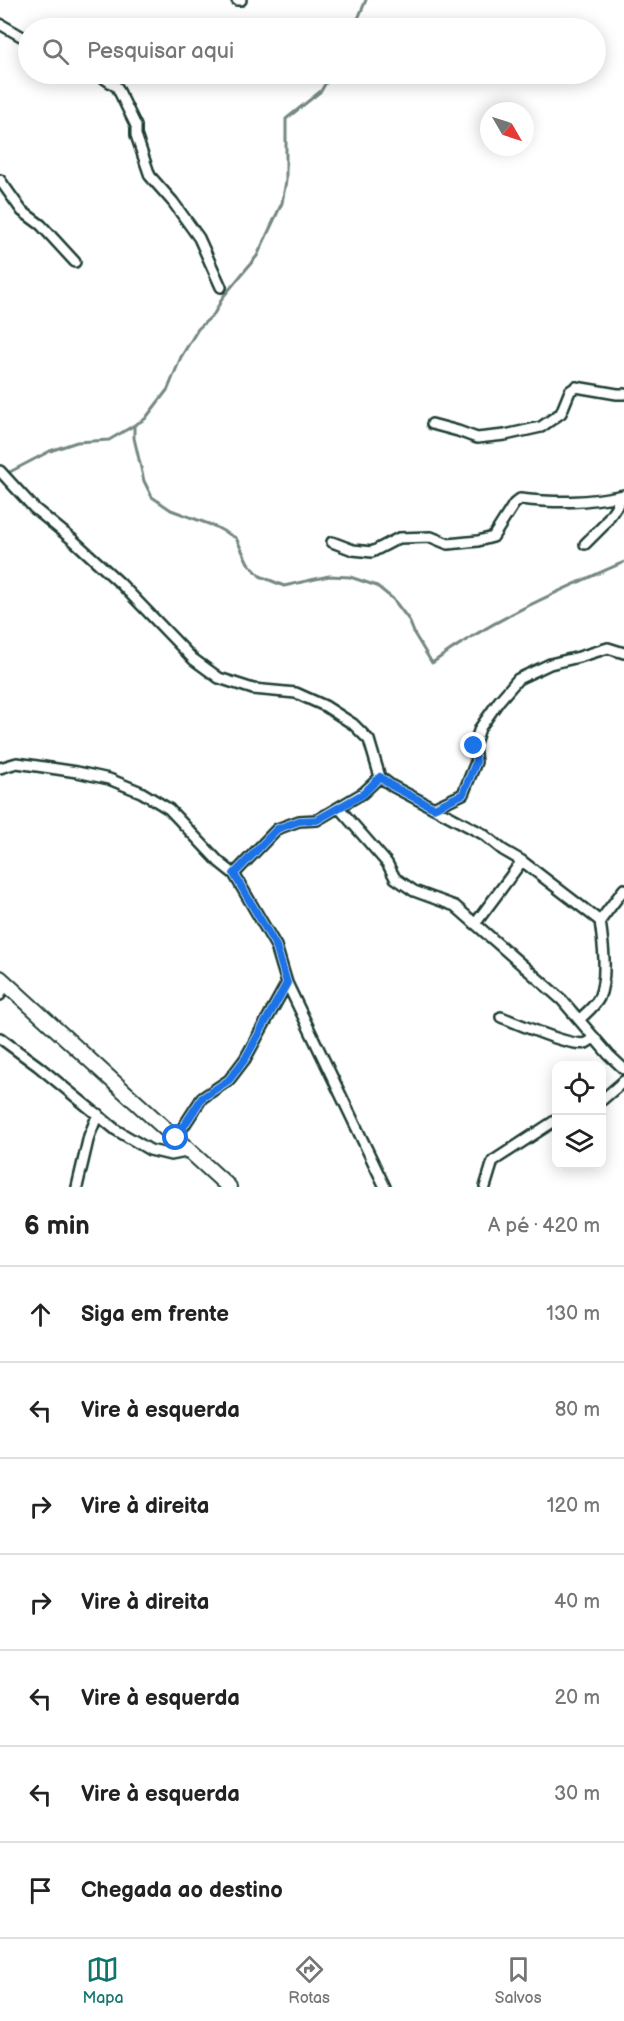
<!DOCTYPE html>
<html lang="pt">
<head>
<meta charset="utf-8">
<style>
  body { margin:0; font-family:"Balsamiq Sans",sans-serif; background:#f6f6f6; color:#222 }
  .controls { position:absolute; right:18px; bottom:18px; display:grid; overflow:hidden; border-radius:12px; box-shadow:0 3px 15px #0003 }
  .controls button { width:54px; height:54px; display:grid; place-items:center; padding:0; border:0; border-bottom:2px solid #e0e0e0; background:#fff; color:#222; font:30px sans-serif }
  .compass { position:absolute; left:480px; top:102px; width:54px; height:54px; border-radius:50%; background:#fff; box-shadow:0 3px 15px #0003; rotate:129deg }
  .stop { position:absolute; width:18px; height:18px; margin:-14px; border:4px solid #1a73e8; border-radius:50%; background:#fff }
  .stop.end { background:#1a73e8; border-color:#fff; box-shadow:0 2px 6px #0008 }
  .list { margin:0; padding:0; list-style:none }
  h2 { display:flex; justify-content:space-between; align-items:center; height:78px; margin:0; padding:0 24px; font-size:26px }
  h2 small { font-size:20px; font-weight:400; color:#767676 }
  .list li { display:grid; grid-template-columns:39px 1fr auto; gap:18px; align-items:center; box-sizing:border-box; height:96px; padding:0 24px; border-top:2px solid #e0e0e0 }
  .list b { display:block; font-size:22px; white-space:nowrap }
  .list em { font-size:20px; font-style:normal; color:#767676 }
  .icon { flex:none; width:33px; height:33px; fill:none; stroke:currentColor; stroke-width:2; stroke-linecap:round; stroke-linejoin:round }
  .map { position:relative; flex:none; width:624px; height:1187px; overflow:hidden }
  .search { position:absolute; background:#fff; box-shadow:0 3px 15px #0003; left:18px; right:18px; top:18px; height:66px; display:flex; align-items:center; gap:15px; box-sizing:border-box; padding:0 21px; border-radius:33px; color:#767676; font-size:22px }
  .sheet { height:750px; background:#fff }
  nav { display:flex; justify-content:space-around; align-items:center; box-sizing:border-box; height:84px; border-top:2px solid #e0e0e0; background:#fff; font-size:16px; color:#767676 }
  nav a { display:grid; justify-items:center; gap:3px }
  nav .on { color:#0f766e }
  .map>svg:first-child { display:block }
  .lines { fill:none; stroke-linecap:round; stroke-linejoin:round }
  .stream { stroke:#758883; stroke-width:3 }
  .street-casing { stroke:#1f3d34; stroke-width:14 }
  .secondary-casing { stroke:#1f3d34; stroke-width:18 }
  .street { stroke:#fff; stroke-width:9 }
  .secondary { stroke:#fff; stroke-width:14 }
  .route { stroke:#1a73e8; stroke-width:8 }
</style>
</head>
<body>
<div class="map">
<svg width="624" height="1187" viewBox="0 0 624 1187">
  <rect width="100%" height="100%" fill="#fff"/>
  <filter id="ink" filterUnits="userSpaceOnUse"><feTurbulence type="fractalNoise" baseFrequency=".0167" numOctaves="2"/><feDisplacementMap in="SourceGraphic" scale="12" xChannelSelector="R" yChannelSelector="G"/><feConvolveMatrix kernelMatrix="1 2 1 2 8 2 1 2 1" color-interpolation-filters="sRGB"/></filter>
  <g filter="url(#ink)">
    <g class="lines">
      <path class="stream" d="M354,28L366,0
        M134,425V438L144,481L152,497L171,510L214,526L236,538L248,563L260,576L284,586L329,576L350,577L377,586L393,599L409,620L415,635L432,663C491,620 558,591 624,562
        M0,479L4,475L50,451L77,442L109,440L145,419L168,389L181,357L198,329L214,314L223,297L257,256L282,203L286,181V119L321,91L331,74"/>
      <g class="street-casing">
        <path id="street" d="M237,0H241
          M0,24L28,40
          M98,74L117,87L136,126V135L150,176L173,202L199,238L221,287
          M0,180L22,211L41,225L75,262
          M432,424L458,431L477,438L505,435L541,427L561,413L570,391L576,387L617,394H624
          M0,471L34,508L73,540L121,584L193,659L219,678L253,689L296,693L325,706L353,724L369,740L380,777L392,786L483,834L503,850L522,861L475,924
          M332,542L353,550L372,552L399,538L431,537L448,544L478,541L493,537L514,504L520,499C558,503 586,503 624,495
          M585,544L603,526L624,495
          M0,768L17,763L77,772L109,779L141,792L169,809L219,862L234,874L277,829L299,821L317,820L363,793L380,777
          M339,808L387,863L395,878L414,891L455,906L562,1000L609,1055L624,1069
          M433,808L463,794L476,762L474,746L480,728L499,701L518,679L550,664L579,657L608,648L624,653
          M522,861L600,921
          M287,983L385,1187
          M0,995L5,983
          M501,1017C518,1023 571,1048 586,1043C588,1042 592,1039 594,1037
          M580,1019C586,1013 595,1006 599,998C608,977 603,942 600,921L624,889
          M0,1038L38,1066L116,1130L150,1150L171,1155L191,1151
          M602,1100L624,1081
          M176,1138L202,1098L229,1080L245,1059L287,983L276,946L234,874
          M77,1187L89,1136L98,1114
          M485,1187L493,1161L556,1120"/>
      </g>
      <g class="secondary-casing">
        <path id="secondary" d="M0,978L229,1187"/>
      </g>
      <use href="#street" class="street"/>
      <use href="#secondary" class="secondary"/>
    </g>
  </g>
  <g class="lines" filter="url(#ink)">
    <path class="route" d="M176,1138L202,1098L229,1080L245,1059L287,983L276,946L234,874L277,829L299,821L317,820L363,794L380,777L392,786L434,808L463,794L476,762L474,746"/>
  </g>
</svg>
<div class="controls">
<button><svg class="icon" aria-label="locate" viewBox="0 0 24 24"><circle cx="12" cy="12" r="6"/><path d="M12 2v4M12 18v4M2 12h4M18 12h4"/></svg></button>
<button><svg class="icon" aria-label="layers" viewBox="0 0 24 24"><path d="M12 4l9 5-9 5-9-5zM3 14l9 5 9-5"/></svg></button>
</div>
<svg class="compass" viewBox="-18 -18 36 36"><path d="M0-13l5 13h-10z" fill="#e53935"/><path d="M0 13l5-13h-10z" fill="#767676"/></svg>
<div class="stop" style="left:176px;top:1138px"></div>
<div class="stop end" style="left:474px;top:746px"></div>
<div class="search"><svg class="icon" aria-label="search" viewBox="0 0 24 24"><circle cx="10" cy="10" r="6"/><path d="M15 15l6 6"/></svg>Pesquisar aqui</div>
</div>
<section class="sheet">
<h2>6 min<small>A pé · 420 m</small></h2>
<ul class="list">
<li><svg class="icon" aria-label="ahead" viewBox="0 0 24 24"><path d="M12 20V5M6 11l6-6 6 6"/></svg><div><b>Siga em frente</b></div><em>130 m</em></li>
<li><svg class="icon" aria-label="left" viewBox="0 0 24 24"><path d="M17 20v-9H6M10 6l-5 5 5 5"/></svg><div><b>Vire à esquerda</b></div><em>80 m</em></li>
<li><svg class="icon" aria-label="right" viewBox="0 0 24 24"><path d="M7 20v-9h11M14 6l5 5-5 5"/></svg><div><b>Vire à direita</b></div><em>120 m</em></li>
<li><svg class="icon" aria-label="right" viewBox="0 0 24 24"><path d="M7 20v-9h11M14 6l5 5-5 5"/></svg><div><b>Vire à direita</b></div><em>40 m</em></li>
<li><svg class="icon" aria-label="left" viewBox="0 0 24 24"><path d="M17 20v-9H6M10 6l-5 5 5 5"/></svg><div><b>Vire à esquerda</b></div><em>20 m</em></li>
<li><svg class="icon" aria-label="left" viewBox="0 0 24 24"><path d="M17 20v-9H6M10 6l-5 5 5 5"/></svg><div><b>Vire à esquerda</b></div><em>30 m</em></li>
<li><svg class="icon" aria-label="arrive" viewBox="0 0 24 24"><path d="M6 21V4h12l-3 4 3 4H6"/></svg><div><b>Chegada ao destino</b></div></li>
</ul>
</section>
<nav>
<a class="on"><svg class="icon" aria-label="map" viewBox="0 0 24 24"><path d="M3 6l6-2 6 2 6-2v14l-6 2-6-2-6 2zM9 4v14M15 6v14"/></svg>Mapa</a>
<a><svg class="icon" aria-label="directions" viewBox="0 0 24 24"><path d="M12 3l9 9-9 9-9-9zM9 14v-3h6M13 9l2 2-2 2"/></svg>Rotas</a>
<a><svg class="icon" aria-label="saved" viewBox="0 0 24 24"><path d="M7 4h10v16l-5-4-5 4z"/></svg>Salvos</a>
</nav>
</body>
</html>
